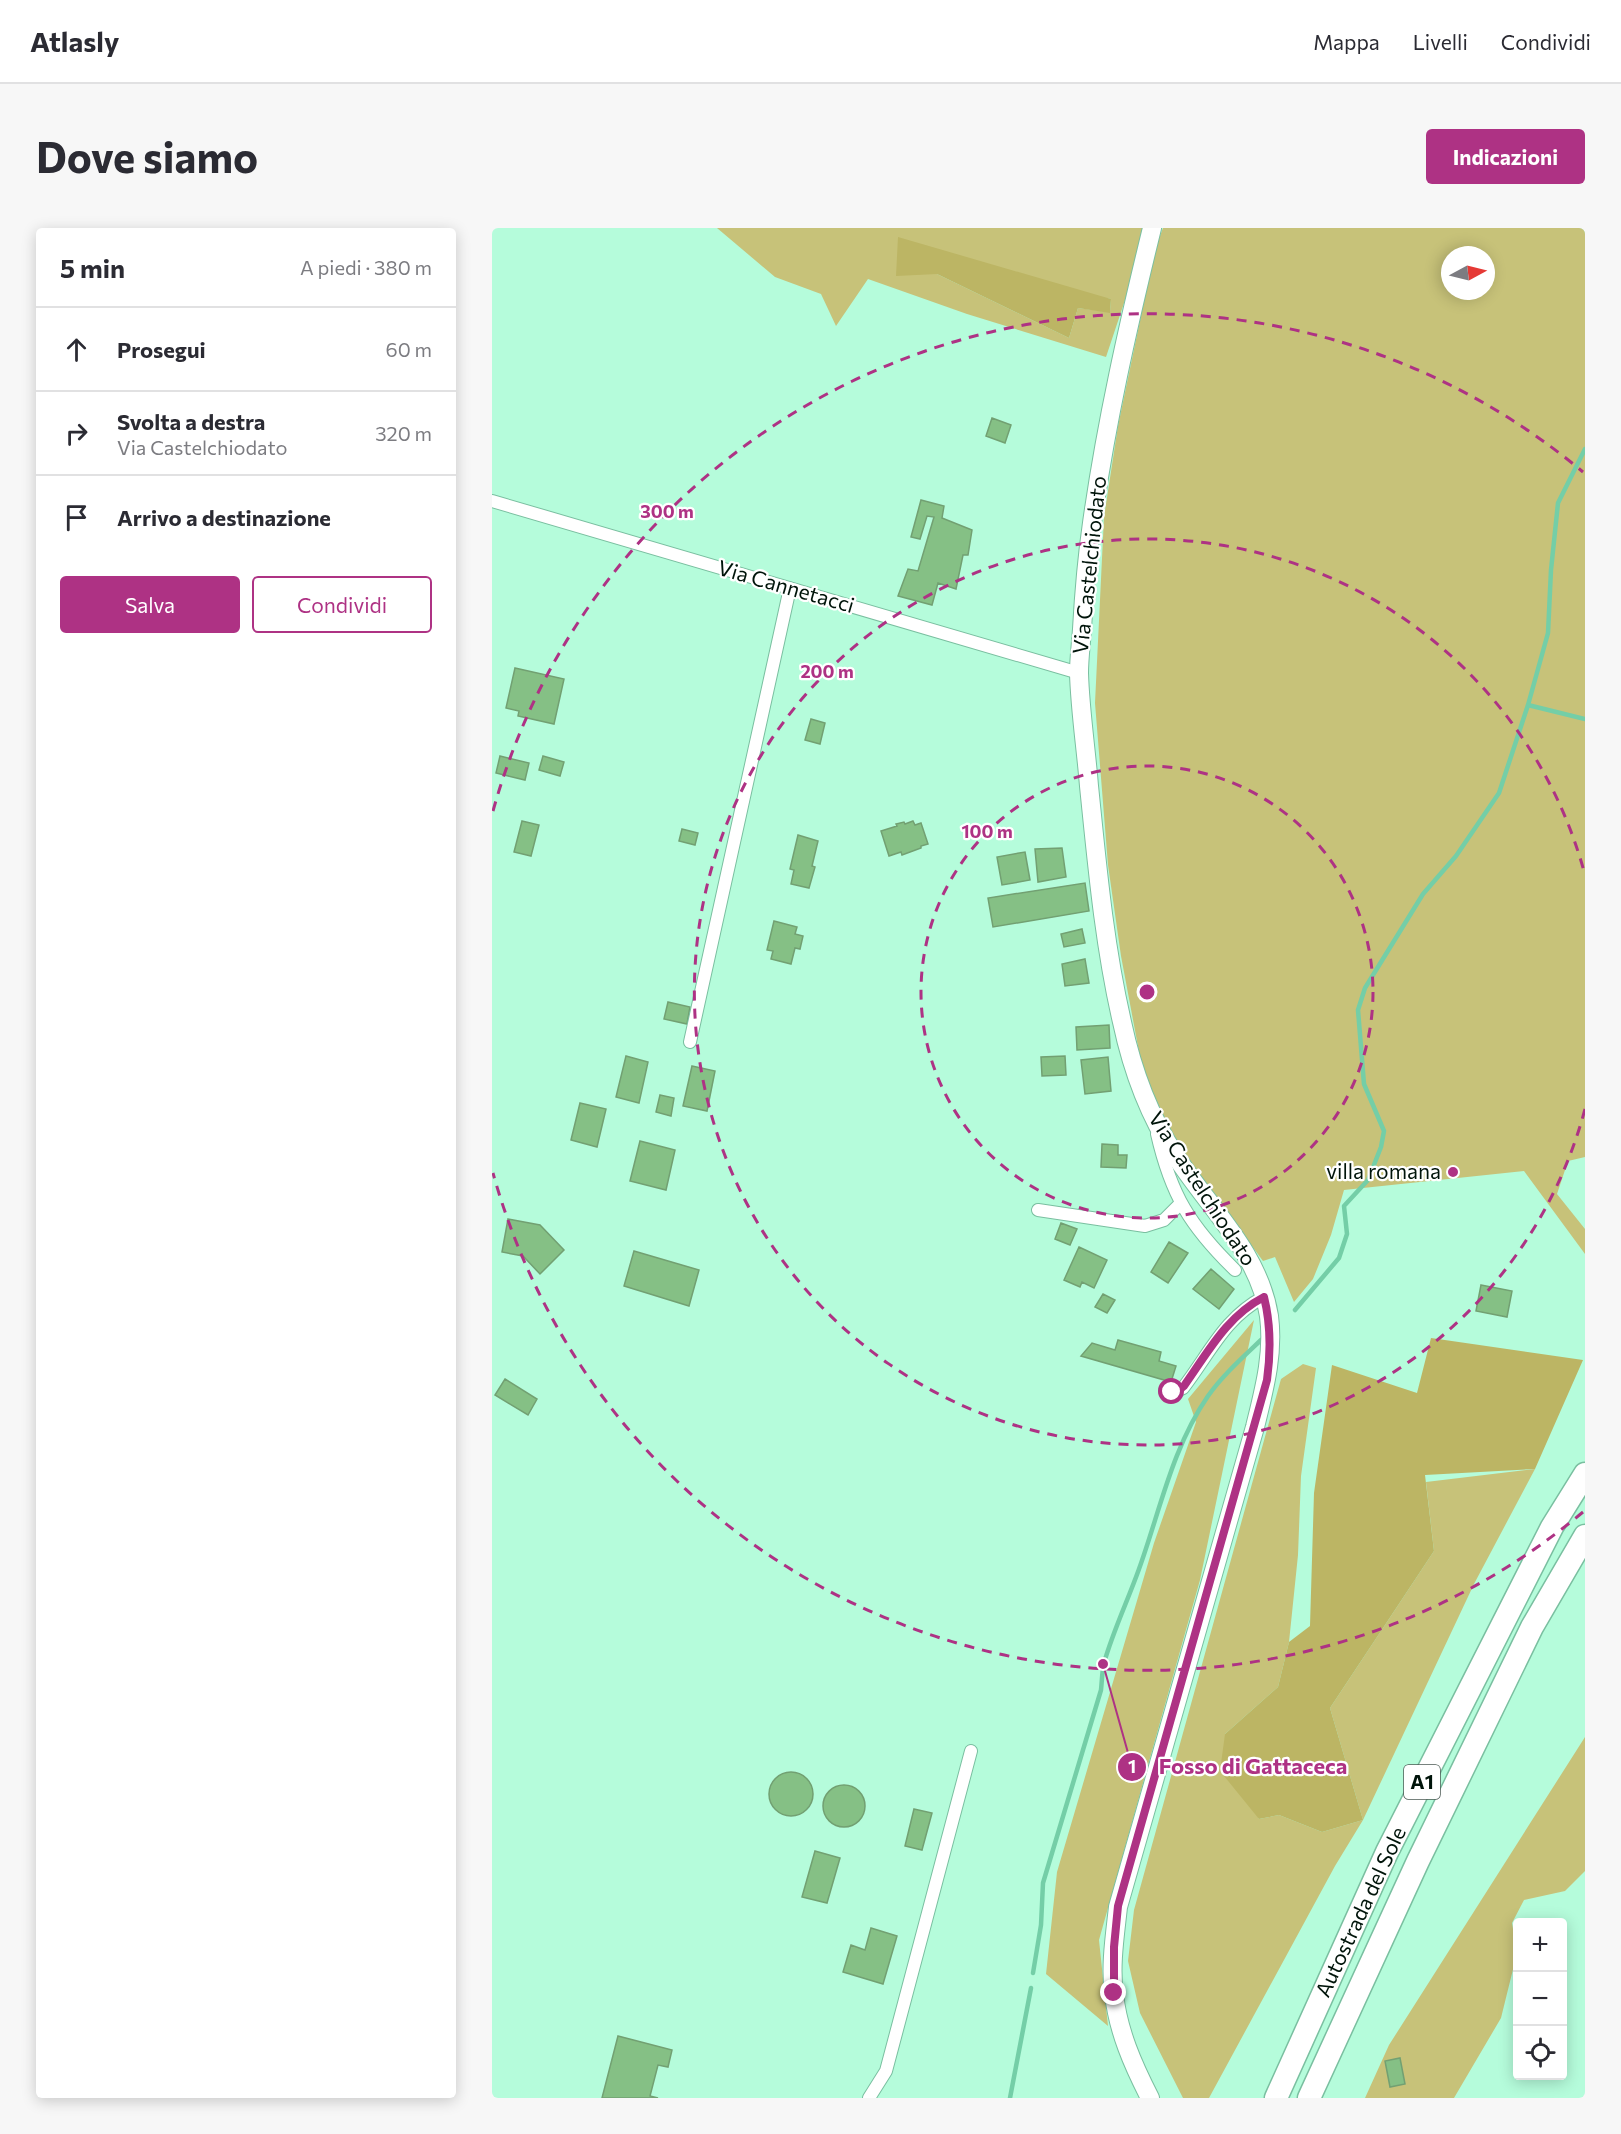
<!DOCTYPE html>
<html lang="it">
<head>
<meta charset="utf-8">
<style>
  body { margin:0; font-family:Commissioner,sans-serif; background:#f7f7f7; color:#2b2b33 }
  .controls { position:absolute; right:18px; bottom:18px; display:grid; overflow:hidden; border-radius:6px; box-shadow:0 3px 15px #0003 }
  .controls button { width:54px; height:54px; display:grid; place-items:center; padding:0; border:0; border-bottom:2px solid #e1e1e2; background:#fff; color:#2b2b33; font:30px sans-serif }
  .compass { position:absolute; left:949px; top:18px; width:54px; height:54px; border-radius:50%; background:#fff; box-shadow:0 3px 15px #0003; rotate:83deg }
  .stop { position:absolute; width:18px; height:18px; margin:-14px; border:4px solid #ae3284; border-radius:50%; background:#fff }
  .stop.end { background:#ae3284; border-color:#fff; box-shadow:0 2px 6px #0008 }
  .list { margin:0; padding:0; list-style:none }
  h2 { display:flex; justify-content:space-between; align-items:center; height:78px; margin:0; padding:0 24px; font-size:26px }
  h2 small { font-size:20px; font-weight:400; color:#7c7c81 }
  .list li { display:grid; grid-template-columns:39px 1fr auto; gap:18px; align-items:center; box-sizing:border-box; height:84px; padding:0 24px; border-top:2px solid #e1e1e2 }
  .list b { display:block; font-size:22px; white-space:nowrap }
  .list p { margin:0; font-size:20px; white-space:nowrap; color:#7c7c81 }
  .list em { font-size:20px; font-style:normal; color:#7c7c81 }
  .actions { display:flex; gap:12px; padding:18px 24px }
  .actions a { flex:1; padding:14px 0; border:2px solid #ae3284; border-radius:6px; text-align:center; font-size:21px; color:#ae3284 }
  .actions .main { background:#ae3284; color:#fff }
  .icon { flex:none; width:33px; height:33px; fill:none; stroke:currentColor; stroke-width:2; stroke-linecap:round; stroke-linejoin:round }
  .map { position:relative; flex:none; width:1093px; height:1870px; overflow:hidden; border-radius:6px }
  header { display:flex; align-items:center; gap:36px; box-sizing:border-box; height:84px; padding:0 30px; background:#fff; border-bottom:2px solid #e1e1e2 }
  header strong { font-size:28px }
  nav { display:flex; gap:33px; margin-inline-start:auto; font-size:21px }
  .intro { display:flex; align-items:center; justify-content:space-between; box-sizing:border-box; height:144px; padding:0 36px }
  h1 { margin:0; font-size:42px }
  .button { padding:15px 27px; border-radius:6px; background:#ae3284; color:#fff; font-size:21px; font-weight:700 }
  main { display:flex; gap:36px; padding:0 36px }
  aside { flex:1; background:#fff; border-radius:6px; box-shadow:0 3px 15px #0003 }
  .map>svg:first-child { display:block }
  .green { fill:#c7c279; fill-rule:evenodd }
  .forest { fill:#bcb564 }
  .lines { fill:none; stroke-linecap:round; stroke-linejoin:round }
  .stream { stroke:#74cea7; stroke-width:4.5 }
  .building { fill:#85c085; stroke:#72a072; stroke-width:1.5 }
  .street-casing { stroke:#7abfa0; stroke-width:14 }
  .secondary-casing { stroke:#7abfa0; stroke-width:20 }
  .highway-casing { stroke:#7abfa0; stroke-width:25 }
  .street { stroke:#fff; stroke-width:12 }
  .secondary { stroke:#fff; stroke-width:18 }
  .highway { stroke:#fff; stroke-width:22 }
  .route { stroke:#ae3284; stroke-width:8 }
  .ring { fill:none; stroke:#ae3284; stroke-width:3; stroke-dasharray:10 8 }
  .poi-dot { fill:#ae3284; stroke:#fff; stroke-width:2 }
  .labels { text-anchor:middle; stroke-width:4.5; stroke-linejoin:round; paint-order:stroke }
  .shield { fill:#fff; stroke:#4c5a54; stroke-width:1.5 }
  .shield-label { font-size:20px; font-weight:bold; fill:#00140a }
  .street-label { font-size:21px; fill:#00140a; stroke:#fff }
  .poi-label { font-size:21px; fill:#00140a; stroke:#fff; text-anchor:end }
  .centre { fill:#ae3284; stroke:#fff; stroke-width:3 }
  .ring-label { font-size:18px; text-anchor:middle; font-weight:bold; fill:#ae3284; stroke:#fff; stroke-width:4.5; stroke-linejoin:round; paint-order:stroke }
  .leader { fill:none; stroke:#ae3284; stroke-width:2 }
  .callout-dot { fill:#ae3284; stroke:#fff; stroke-width:2 }
  .mark-label { font-size:18px; text-anchor:middle; font-weight:bold; fill:#fff }
  .callout-label { font-size:22px; text-anchor:middle; font-weight:bold; fill:#ae3284; stroke:#fff; stroke-width:4.5; stroke-linejoin:round; paint-order:stroke }
</style>
</head>
<body>
<header>
<strong>Atlasly</strong>
<nav><a>Mappa</a><a>Livelli</a><a>Condividi</a></nav>
</header>
<div class="intro"><h1>Dove siamo</h1><a class="button">Indicazioni</a></div>
<main>
<aside>
<h2>5 min<small>A piedi · 380 m</small></h2>
<ul class="list">
<li><svg class="icon" aria-label="ahead" viewBox="0 0 24 24"><path d="M12 20V5M6 11l6-6 6 6"/></svg><div><b>Prosegui</b></div><em>60 m</em></li>
<li><svg class="icon" aria-label="right" viewBox="0 0 24 24"><path d="M7 20v-9h11M14 6l5 5-5 5"/></svg><div><b>Svolta a destra</b><p>Via Castelchiodato</p></div><em>320 m</em></li>
<li><svg class="icon" aria-label="arrive" viewBox="0 0 24 24"><path d="M6 21V4h12l-3 4 3 4H6"/></svg><div><b>Arrivo a destinazione</b></div></li>
</ul>
<div class="actions"><a class="main">Salva</a><a>Condividi</a></div>
</aside>
<div class="map">
<svg width="1093" height="1870" viewBox="0 0 1093 1870">
  <rect width="100%" height="100%" fill="#b5fcdb"/>
  <path class="green" d="M225,0H653L633,72L614,129L475,86L376,51L344,98L329,66L283,49ZM445,46L619,71L618,84L586,80L577,110Z
    M671,0H1093V929L1076,933L1065,966L1093,1001V1026L1032,943L852,962L839,1007L821,1051L802,1074L783,1029L771,1033L686,918L660,863L648,829L629,728L616,637L603,475L612,289L626,198L663,21ZM958,27H994V63H958Z
    M762,1092L708,1352L607,1712L616,1798L554,1746L565,1644L662,1315L704,1194L696,1171Z
    M811,1136L824,1140L809,1248L806,1327L797,1414L786,1459L733,1506L767,1591L787,1587L830,1604L871,1592L838,1480L942,1323L934,1254L1043,1241L982,1356L871,1592L843,1638L717,1870H691L648,1785L636,1733L642,1682L789,1151Z
    M1093,1509V1643L1073,1663L1032,1672L1020,1695L1025,1725L1009,1790L962,1870H873L897,1817Z"/>
  <path class="forest" d="M406,9L619,71L618,85L586,80L577,110L445,46L404,48Z
    M939,1110L1091,1132L1043,1241L933,1247L942,1323L838,1480L871,1592L830,1604L787,1587L767,1591L728,1543L733,1506L786,1459L797,1414L818,1398L822,1265L840,1137L925,1165Z"/>
  <g class="lines">
    <path class="stream" d="M1036,477L1093,491
      M803,1082L847,1030L855,1006L852,978L876,952L889,919L892,903L872,856L866,782L873,760L931,666L964,628L1007,565L1036,477L1056,405L1059,342L1066,275L1093,221
      M541,1745L549,1697L551,1655L609,1462C610,1453 610,1443 612,1435C621,1403 636,1372 647,1341C668,1283 680,1220 716,1168C731,1147 750,1130 769,1112
      M518,1870L539,1760"/>
  </g>
  <path class="building" d="M500,190L519,197L513,215L494,208Z
    M429,272L452,278L450,290L480,302L476,327H471L464,361L446,355L440,377L406,368L416,341L426,343L442,289L435,288L428,311L419,309Z
    M23,440L72,451L62,496L26,488L27,483L14,480Z
    M319,491L333,495L328,516L313,512Z
    M8,528L37,535L33,552L4,545Z
    M51,528L72,534L68,548L47,542Z
    M30,593L47,597L39,628L22,624Z
    M421,593L423,597L429,595L436,616L429,618V620L410,627L409,624L397,628L389,603L405,598L404,596L412,594L413,596Z
    M190,601L206,605L203,617L187,613Z
    M306,607L326,613L320,638L323,639L317,660L299,656L302,642L298,641Z
    M570,620L574,649L546,654L543,621Z
    M533,624L538,652L510,657L505,629Z
    M593,655L597,683L501,699L496,670Z
    M282,693L305,699L303,706L311,708L308,721L303,720L299,736L279,731L281,723L275,722Z
    M590,701L593,715L572,719L569,706Z
    M593,731L597,755L573,758L570,736Z
    M176,774L198,779L195,796L172,791Z
    M617,797L618,820L585,822L584,799Z
    M134,828L156,834L147,875L124,869Z
    M573,828L574,847L550,848L549,829Z
    M616,829L619,863L593,866L589,832Z
    M200,838L223,843L215,883L191,878Z
    M168,867L182,870L179,888L164,884Z
    M88,875L114,881L105,919L79,912Z
    M148,913L183,922L174,962L138,953Z
    M610,916L626,917V927H635L634,940L609,939Z
    M16,991L48,997L72,1022L48,1046L31,1028L10,1024Z
    M569,995L585,1001L578,1017L563,1011Z
    M677,1014L696,1025L676,1055L659,1044Z
    M587,1019L615,1032L602,1060L590,1054L588,1059L572,1052Z
    M142,1023L207,1042L197,1078L132,1058Z
    M719,1041L742,1061L727,1081L701,1061Z
    M989,1057L1020,1063L1015,1089L984,1083Z
    M611,1066L623,1072L615,1085L603,1079Z
    M626,1112L669,1124L667,1133L684,1138L679,1154L589,1128L600,1115L623,1122Z
    M13,1151L45,1171L36,1187L3,1167Z
    M277 1566a22 22 0 1 1 44 0a22 22 0 1 1-44 0Z
    M331 1578a21 21 0 1 1 42 0a21 21 0 1 1-42 0Z
    M422,1581L440,1585L430,1622L413,1618Z
    M323,1623L348,1630L335,1675L310,1669Z
    M379,1700L405,1708L391,1756L351,1744L359,1717L373,1722Z
    M126,1808L180,1822L176,1839L166,1837L158,1868L166,1870H110Z
    M908,1830L913,1856L898,1859L893,1833Z"/>
  <g class="lines">
    <g class="street-casing">
      <path id="street" d="M0,273L587,445
        M198,814L298,360
        M665,906C679,967 698,998 743,1042
        M546,982L653,998L672,992L688,976
        M673,1163L682,1164L691,1160C718,1125 732,1090 772,1069
        M377,1870L394,1843L479,1523"/>
    </g>
    <g class="secondary-casing">
      <path id="secondary" d="M658,1870C641,1837 626,1803 622,1766C618,1738 623,1707 626,1679L763,1199C772,1162 782,1126 777,1088C767,1024 716,979 683,927C656,886 640,841 630,794C612,716 605,636 597,558C594,520 588,482 587,445C587,431 589,416 590,401C592,365 595,330 600,295C614,195 636,98 660,0"/>
    </g>
    <g class="highway-casing">
      <path id="highway" d="M784,1870L895,1624L1060,1299L1093,1246
        M817,1870L926,1633L1040,1399L1093,1308"/>
    </g>
    <use href="#street" class="street"/>
    <use href="#secondary" class="secondary"/>
    <use href="#highway" class="highway"/>
  </g>
  <g class="lines">
    <path class="route" d="M622,1765V1719L626,1678L775,1152C779,1123 779,1097 772,1069C735,1088 716,1124 692,1158L686,1163L680,1164"/>
  </g>
  <g class="ring">
    <circle cx="655" cy="764" r="226"/>
    <path d="M1093 881A453 453 0 1 1 1093 647"/>
    <path d="M1091 1284A679 679 0 0 1 1 945M1 583A679 679 0 0 1 1091 244"/>
  </g>
  <circle class="poi-dot" cx="961" cy="944" r="6"/>
  <g class="labels">
    <rect class="shield" x="912" y="1537" width="36" height="34" rx="4.5"/>
    <g class="shield-label">
      <text x="930" y="1561">A1</text>
    </g>
    <g class="street-label">
      <text transform="translate(598 337) rotate(-84)" y="7">Via Castelchiodato</text>
      <text transform="translate(294 359) rotate(16)" y="7">Via Cannetacci</text>
      <text transform="translate(710 961) rotate(57)" y="7">Via Castelchiodato</text>
      <text transform="translate(869 1684) rotate(-65)" y="7">Autostrada del Sole</text>
    </g>
    <g class="poi-label">
      <text x="949" y="951">villa romana</text>
    </g>
  </g>
  <circle cx="655" cy="764" r="9" class="centre"/>
  <g class="ring-label">
    <text x="175" y="290">300 m</text>
    <text x="335" y="450">200 m</text>
    <text x="495" y="610">100 m</text>
  </g>
  <path class="leader" d="M611 1436L640 1539"/>
  <g class="callout-dot">
    <circle cx="611" cy="1436" r="6"/>
    <circle cx="640" cy="1539" r="15"/>
  </g>
  <g class="mark-label">
    <text x="640" y="1545">1</text>
  </g>
  <g class="callout-label">
    <text x="761" y="1546">Fosso di Gattaceca</text>
  </g>
</svg>
<div class="controls">
<button>+</button>
<button>−</button>
<button><svg class="icon" aria-label="locate" viewBox="0 0 24 24"><circle cx="12" cy="12" r="6"/><path d="M12 2v4M12 18v4M2 12h4M18 12h4"/></svg></button>
</div>
<svg class="compass" viewBox="-18 -18 36 36"><path d="M0-13l5 13h-10z" fill="#e53935"/><path d="M0 13l5-13h-10z" fill="#7c7c81"/></svg>
<div class="stop" style="left:680px;top:1164px"></div>
<div class="stop end" style="left:622px;top:1765px"></div>
</div>
</main>
</body>
</html>
